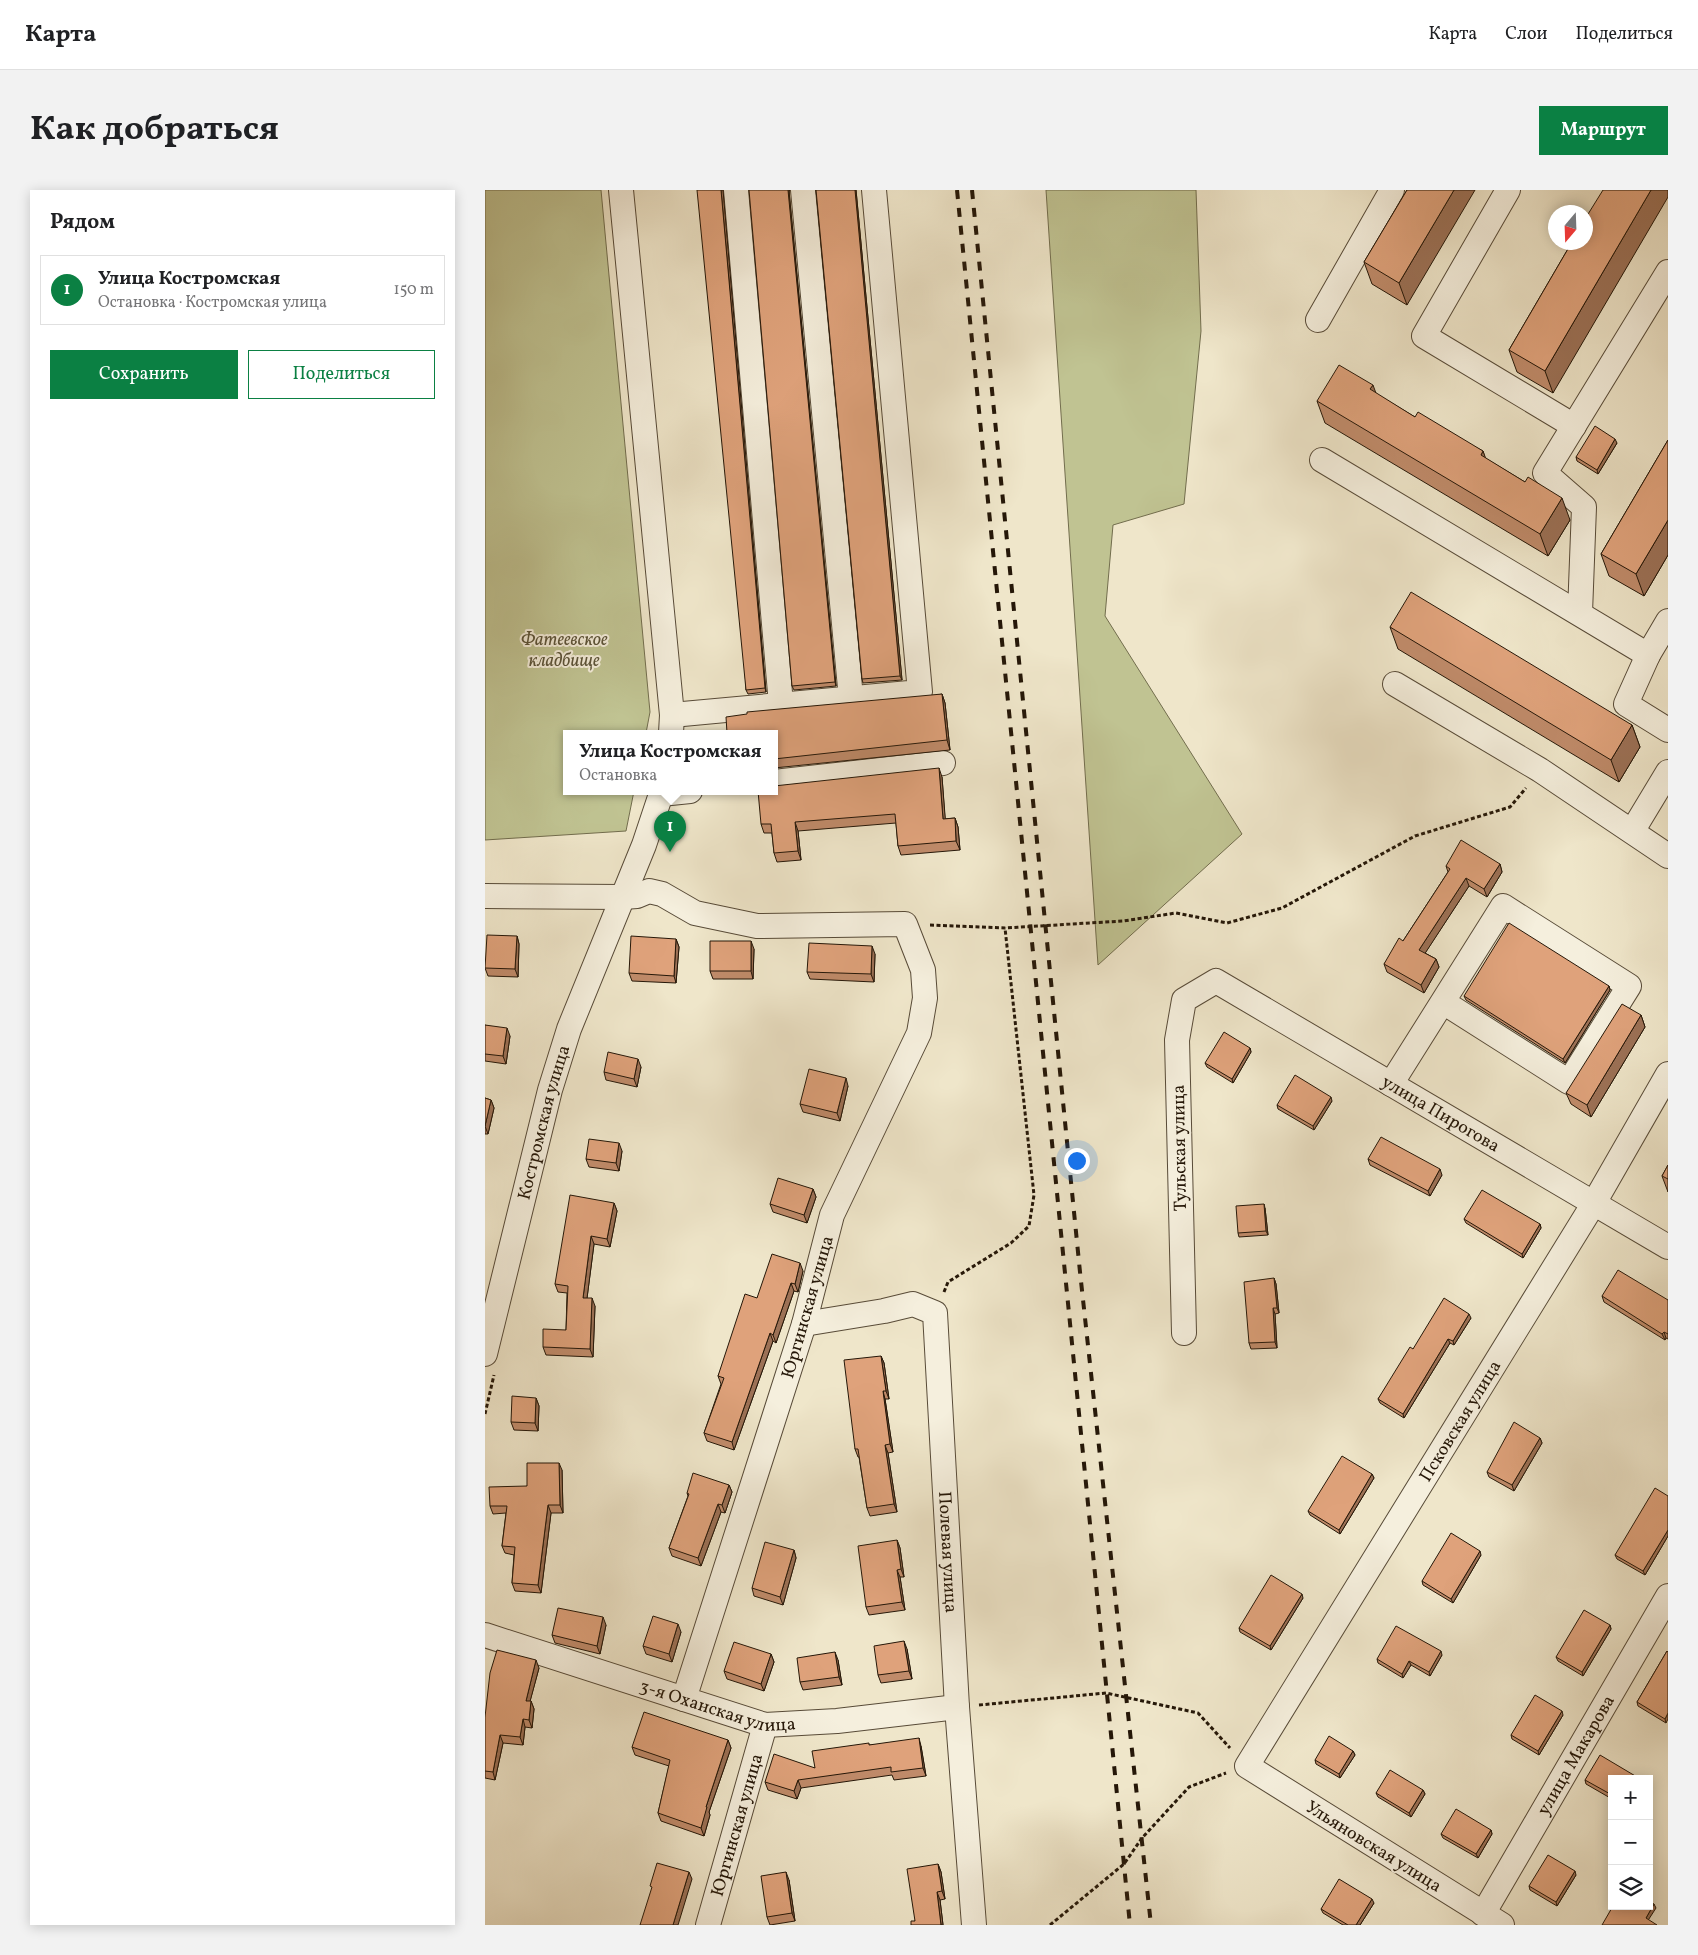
<!DOCTYPE html>
<html lang="ru">
<head>
<meta charset="utf-8">
<style>
  body { margin:0; font-family:Vollkorn,serif; background:#f2f2f2; color:#202124 }
  .controls { position:absolute; right:15px; bottom:15px; display:grid; overflow:hidden; border-radius:0px; box-shadow:0 2px 12px #0003 }
  .controls button { width:45px; height:45px; display:grid; place-items:center; padding:0; border:0; border-bottom:1px solid #e0e0e0; background:#fff; color:#202124; font:25px sans-serif }
  .compass { position:absolute; left:1063px; top:15px; width:45px; height:45px; border-radius:50%; background:#fff; box-shadow:0 2px 12px #0003; rotate:199deg }
  .you { position:absolute; left:591px; top:970px; width:18px; height:18px; margin:-12px; border:4px solid #fff; border-radius:50%; background:#1a73e8; box-shadow:0 0 0 8px #1a73e833 }
  .badge { display:grid; place-items:center; width:32px; height:32px; border-radius:50%; background:#0b8043; color:#fff; font-size:16px; font-weight:700 }
  .pin { position:absolute; translate:-50% -41px; filter:drop-shadow(0 1px 2px #0008) }
  .pin::after { content:''; position:absolute; top:26px; width:18px; height:15px; background:inherit; clip-path:polygon(0 0,100% 0,50% 100%) }
  .popup { position:absolute; left:78px; top:540px; width:215px; height:65px; box-sizing:border-box; display:grid; place-content:center; border-radius:0px; background:#fff; filter:drop-shadow(0 1px 4px #0005); font-size:16px; white-space:nowrap; color:#757577 }
  .popup b { font-size:19px; color:#202124 }
  .popup::after { content:''; position:absolute; left:50%; top:100%; margin-left:-10px; border:10px solid transparent; border-top-color:#fff }
  .list { margin:0; padding:0; list-style:none }
  h2 { display:flex; justify-content:space-between; align-items:center; height:65px; margin:0; padding:0 20px; font-size:21px }
  h2 small { font-size:16px; font-weight:400; color:#757577 }
  .list li { display:grid; grid-template-columns:32px 1fr auto; gap:15px; align-items:center; box-sizing:border-box; height:70px; margin:0 10px 10px; padding:0 10px; border:1px solid #e0e0e0; border-radius:0px }
  .list b { display:block; font-size:19px; white-space:nowrap }
  .list p { margin:0; font-size:16px; white-space:nowrap; color:#757577 }
  .list em { font-size:16px; font-style:normal; color:#757577 }
  .actions { display:flex; gap:10px; padding:15px 20px }
  .actions a { flex:1; padding:11px 0; border:1px solid #0b8043; border-radius:0px; text-align:center; font-size:18px; color:#0b8043 }
  .actions .main { background:#0b8043; color:#fff }
  .icon { flex:none; width:28px; height:28px; fill:none; stroke:currentColor; stroke-width:2; stroke-linecap:round; stroke-linejoin:round }
  .map { position:relative; flex:none; width:1183px; height:1735px; overflow:hidden; border-radius:0px }
  header { display:flex; align-items:center; gap:30px; box-sizing:border-box; height:70px; padding:0 25px; background:#fff; border-bottom:1px solid #e0e0e0 }
  header strong { font-size:24px }
  nav { display:flex; gap:28px; margin-inline-start:auto; font-size:18px }
  .intro { display:flex; align-items:center; justify-content:space-between; box-sizing:border-box; height:120px; padding:0 30px }
  h1 { margin:0; font-size:35px }
  .button { padding:12px 22px; border-radius:0px; background:#0b8043; color:#fff; font-size:18px; font-weight:700 }
  main { display:flex; gap:30px; padding:0 30px }
  aside { flex:1; background:#fff; border-radius:0px; box-shadow:0 2px 12px #0003 }
  .map>svg:first-child { display:block }
  .green { fill:#c0c392; stroke:#726d4d }
  .lines { fill:none; stroke-linecap:round; stroke-linejoin:round }
  .minor-casing { stroke:#584b38; stroke-width:26 }
  .path { stroke:#251708; stroke-width:3; stroke-dasharray:4 2.5; stroke-linecap:butt }
  .minor { stroke:#f5efdd; stroke-width:24 }
  .rail { stroke:#251708; stroke-width:4; stroke-dasharray:9 9; stroke-linecap:butt }
  .wall { fill:#c08b6a; stroke:#251708 }
  .shaded-wall { fill:#9c7156; stroke:#251708 }
  .building { fill:#dfa27b; stroke:#251708 }
  .labels { text-anchor:middle; stroke-width:4; stroke-linejoin:round; paint-order:stroke }
  .park-label { font-size:18px; font-style:italic; fill:#5b5338; stroke:#f5efdd }
  .street-label { font-size:18px; fill:#251708; stroke:#f5efdd }
</style>
</head>
<body>
<header>
<strong>Карта</strong>
<nav><a>Карта</a><a>Слои</a><a>Поделиться</a></nav>
</header>
<div class="intro"><h1>Как добраться</h1><a class="button">Маршрут</a></div>
<main>
<aside>
<h2>Рядом<small></small></h2>
<ul class="list">
<li><span class="badge">1</span><div><b>Улица Костромская</b><p>Остановка · Костромская улица</p></div><em>150 m</em></li>
</ul>
<div class="actions"><a class="main">Сохранить</a><a>Поделиться</a></div>
</aside>
<div class="map">
<svg width="1183" height="1735" viewBox="0 0 1183 1735">
  <rect width="100%" height="100%" fill="#efe6ca"/>
  <filter id="stains"><feTurbulence type="fractalNoise" baseFrequency=".004" numOctaves="4"/><feColorMatrix values="0 0 0 0 .2 0 0 0 0 .09 0 0 0 0 .02 0 0 0 .5 -.17"/></filter>
  <radialGradient id="worn" r=".72"><stop offset=".6" stop-color="#630" stop-opacity="0"/><stop offset="1" stop-color="#630" stop-opacity=".3"/></radialGradient>
  <path class="green" d="M0,0H116L165,522L161,543H81V601H149L141,641L0,650Z
    M561,0H711L716,141L699,314L628,335L620,426L757,644L613,775Z"/>
  <g class="lines">
    <g class="minor-casing">
      <g id="minor">
        <path d="M136,0L187,525L186,543"/>
        <path d="M251,0L296,514"/>
        <path d="M318,0L366,508"/>
        <path d="M1023,0L939,146L1089,236"/>
        <path d="M833,130L907,0"/>
        <path d="M837,270L1163,465"/>
        <path d="M1095,423L1099,317L1060,283L1183,82"/>
        <path d="M1183,431L1163,465L1141,514L1183,540"/>
        <path d="M910,494L1055,580L1183,666"/>
        <path d="M187,525L435,502L389,0"/>
        <path d="M289,592L458,573"/>
        <path d="M176,604L205,601"/>
        <path d="M1148,640L1183,582"/>
        <path d="M0,706L138,707L152,706L164,701L177,704L210,723L272,736L420,734L438,780L440,808L434,843L347,1025L319,1134L199,1509"/>
        <path d="M906,894L1018,716L1144,796L1084,892L958,812"/>
        <path id="s1" d="M319,1134L399,1121L428,1114L450,1123L472,1517L489,1735"/>
        <path id="s2" d="M699,1143L692,850L699,810L731,791L1183,1057"/>
        <path id="s3" d="M0,1164L65,900L84,839L159,655L177,601"/>
        <path id="s4" d="M0,1445L280,1535L352,1531L472,1517"/>
        <path id="s5" d="M998,1724L1183,1406"/>
        <path id="s6" d="M223,1735L280,1535"/>
        <path id="s7" d="M1017,1735L762,1576L1109,1013L1183,884"/>
      </g>
    </g>
    <path class="path" d="M445,735L520,738L638,731L691,723L742,733L797,718L930,646L1025,617L1041,598
      M459,1102L463,1092L526,1053L544,1036L549,1005L520,738
      M0,1224L9,1185
      M494,1515L621,1503L713,1523L745,1558
      M565,1735L639,1674L657,1648L704,1597L741,1583"/>
    <use href="#minor" class="minor"/>
    <path class="rail" d="M472,0L645,1735
      M487,0L595,1082L666,1735"/>
  </g>
  <path class="wall" d="M331,0H371L417,490L378,493L377,489Z
    M922,0V115L887,94L879,72Z
    M237,1L281,502L263,504L261,500Z
    M304,1L351,496L309,500L307,496Z
    M1087,52L1068,203L1032,182L1024,160Z
    M890,203L930,227L998,261L1000,268L1040,292L1085,330L1063,366L840,233L832,211Z
    M1183,250V365L1159,406L1124,386L1116,364Z
    M1132,253L1113,284L1092,271L1091,267Z
    M905,437L1147,535L1155,557L1134,592L913,459Z
    M457,504L460,513L465,560L289,578V543Z
    M457,587L460,629L470,628L473,637L475,660L416,665L413,656L411,633L313,641L316,670L292,672L289,663L287,643H279L276,634Z
    M1015,674L1017,682L1002,707L984,696L940,763L951,769L954,777L939,803L902,782L899,774L918,751L963,682L961,676Z
    M32,746L34,754L33,787L3,786L0,778Z
    M191,749L194,757L191,793L147,791L144,783Z
    M269,759L268,789H228L225,781Z
    M390,764L389,792L325,789L322,782Z
    M1124,796L1125,800L1080,873L981,810L979,806Z
    M1156,825L1160,837L1106,927L1086,914L1081,903Z
    M0,835L25,846L21,874L0,871Z
    M765,858L766,862L748,893L722,877L720,873Z
    M156,877L152,897L121,890L119,882Z
    M363,896L355,931L318,922L315,914Z
    M0,908L6,910L9,918L3,944H0Z
    M847,911L829,940L793,919L792,915Z
    M137,961L134,981L104,977L101,969Z
    M883,969L957,985L945,1006L885,975Z
    M1183,975V1002L1177,986Z
    M328,999L331,1007L322,1033L288,1022L285,1014Z
    M129,1013L132,1021L125,1057L109,1054L102,1108L110,1116L108,1167L61,1165L58,1157L81,1140L82,1103L73,1102L70,1094Z
    M780,1018L783,1045L754,1047L753,1043Z
    M979,1029L1055,1034L1056,1038L1038,1068L981,1033Z
    M318,1081L313,1102L309,1101L291,1153L288,1151L249,1260L222,1251L219,1243L236,1194L233,1186L272,1108Z
    M789,1088L791,1094L794,1123L790,1124L792,1158L766,1159L764,1153Z
    M1117,1106L1183,1110V1149L1181,1148L1180,1150L1119,1112Z
    M986,1128L969,1155L965,1153L919,1228L895,1213L893,1209L928,1159Z
    M396,1166L399,1173L404,1209H400L408,1262L403,1263L412,1322L385,1326L382,1318L374,1267H373L370,1259Z
    M51,1208L54,1216L53,1241L29,1240L26,1232Z
    M1055,1248L1057,1253L1029,1301L1004,1287L1002,1282Z
    M77,1280L78,1323H66L56,1403L30,1401L27,1393L29,1365L20,1363L17,1356L21,1323L8,1324L5,1316L42,1296Z
    M887,1284L889,1288L855,1344L825,1325L823,1321Z
    M244,1295L247,1302L240,1323L236,1322L216,1376L187,1366L184,1358L203,1306L202,1303Z
    M1183,1306V1346L1160,1385L1132,1369L1130,1365Z
    M412,1350L415,1358L419,1387H415L420,1420L384,1425L381,1417Z
    M309,1360L311,1368L298,1415L269,1406L267,1398Z
    M996,1365L968,1413L938,1395L937,1391Z
    M818,1408L786,1460L755,1442L754,1438Z
    M121,1435L115,1464L70,1453L67,1445Z
    M1125,1435L1126,1439L1098,1486L1073,1471L1071,1467Z
    M196,1442L187,1472L161,1464L158,1456Z
    M422,1459L427,1489L396,1493L393,1485Z
    M1182,1461L1181,1533L1153,1516L1152,1512Z
    M286,1464L289,1472L279,1501L242,1489L239,1481Z
    M957,1465L945,1486L926,1475L918,1488L893,1473L892,1469Z
    M353,1470L357,1495L318,1500L315,1492Z
    M54,1478L45,1511H46L49,1519L47,1538L40,1537L38,1555L18,1553L10,1590L0,1588V1527Z
    M1078,1525L1054,1565L1027,1549L1026,1545Z
    M243,1550L246,1558L224,1622L225,1625L219,1646L176,1631L173,1623L184,1576L150,1565L147,1557Z
    M384,1555L436,1556L441,1586L409,1590L407,1585L316,1598L312,1609L283,1600L280,1592L330,1578Z
    M868,1561L870,1565L855,1588L831,1574L830,1570Z
    M1127,1589V1609L1101,1594L1100,1590Z
    M938,1600L940,1604L926,1627L893,1607L891,1603Z
    M1006,1640L1007,1644L993,1668L958,1648L956,1644Z
    M453,1674L456,1682L460,1709L455,1710L458,1735H426L430,1731Z
    M1091,1685L1072,1716L1045,1700L1044,1696Z
    M304,1690L310,1731L285,1735L282,1727Z
    M889,1713L875,1735H858L838,1723L836,1719Z"/>
  <path class="shaded-wall" d="M236,0H238L281,502L280,498Z
    M303,0H305L304,1L351,496L350,492Z
    M370,0H371L417,490L415,486Z
    M969,0H990L922,115L914,93Z
    M1166,0H1183V7L1068,203L1060,181Z
    M888,195L896,217L885,199Z
    M1130,249L1132,253L1113,284L1112,280Z
    M998,261L1006,283L996,265Z
    M1077,308L1085,330L1063,366L1055,344Z
    M1183,330V365L1159,406L1151,384Z
    M457,504L460,513L465,560L462,550Z
    M1147,535L1155,557L1134,592L1126,570Z
    M454,578L457,587L461,638L458,629Z
    M470,628L473,637L475,660L471,651Z
    M310,632L313,641L316,670L313,661Z
    M1015,674L1017,682L1002,707L999,699Z
    M981,688L984,696L937,768L934,760Z
    M32,746L34,754L33,787L30,779Z
    M191,749L194,757L191,793L189,786Z
    M266,751L269,759L268,789L266,781Z
    M387,756L390,764L389,792L386,784Z
    M951,769L954,777L939,803L936,795Z
    M1124,796L1125,800L1080,873L1078,869Z
    M1156,825L1160,837L1106,927L1102,915Z
    M22,838L25,846L21,874L18,866Z
    M765,858L766,862L748,893L747,889Z
    M153,869L156,877L152,897L149,889Z
    M361,888L363,896L355,931L352,923Z
    M846,907L847,911L829,940L828,936Z
    M6,910L9,918L3,944L0,936Z
    M134,953L137,961L134,981L131,973Z
    M955,979L957,985L945,1006L943,1001Z
    M328,999L331,1007L322,1033L319,1025Z
    M129,1013L132,1021L125,1057L122,1049Z
    M779,1014L780,1018L783,1045L781,1041Z
    M1055,1034L1056,1038L1038,1068L1037,1064Z
    M106,1046L109,1054L101,1116L98,1108Z
    M315,1073L318,1081L313,1102L310,1094Z
    M789,1088L791,1094L794,1123L792,1118Z
    M306,1093L309,1101L291,1153L288,1145Z
    M107,1108L110,1116L108,1167L105,1159Z
    M788,1118L790,1124L792,1158L790,1152Z
    M984,1124L986,1128L969,1155L968,1151Z
    M1179,1142L1181,1148L1180,1150L1177,1144Z
    M285,1143L288,1151L249,1260L247,1252Z
    M963,1149L965,1153L919,1228L918,1224Z
    M396,1166L399,1173L404,1209L401,1201Z
    M398,1201L400,1209L408,1262L405,1254Z
    M51,1208L54,1216L53,1241L50,1233Z
    M1055,1248L1057,1253L1029,1301L1027,1295Z
    M400,1255L403,1263L412,1322L409,1314Z
    M74,1273L77,1280L78,1323L75,1315Z
    M887,1284L889,1288L855,1344L854,1340Z
    M244,1295L247,1302L240,1323L237,1315Z
    M233,1314L236,1322L216,1376L213,1368Z
    M63,1315L66,1323L56,1403L53,1395Z
    M1183,1340V1346L1160,1385L1158,1381Z
    M412,1350L415,1358L419,1387L416,1379Z
    M309,1360L311,1368L298,1415L295,1407Z
    M995,1361L996,1365L968,1413L966,1409Z
    M412,1380L415,1387L420,1420L417,1412Z
    M817,1404L818,1408L786,1460L785,1456Z
    M118,1427L121,1435L115,1464L112,1456Z
    M193,1434L196,1442L187,1472L184,1464Z
    M1125,1435L1126,1439L1098,1486L1097,1482Z
    M419,1451L422,1459L427,1489L424,1481Z
    M956,1461L957,1465L945,1486L944,1482Z
    M350,1462L353,1470L357,1495L354,1487Z
    M286,1464L289,1472L279,1501L276,1494Z
    M51,1470L54,1478L43,1519L41,1511Z
    M924,1471L926,1475L918,1488L917,1484Z
    M46,1511L49,1519L47,1538L44,1530Z
    M1077,1521L1078,1525L1054,1565L1053,1561Z
    M1183,1523V1529L1181,1533L1180,1529Z
    M38,1529L40,1537L38,1555L35,1547Z
    M15,1545L18,1553L10,1590L8,1582Z
    M434,1548L436,1556L441,1586L438,1578Z
    M243,1550L246,1558L224,1622L225,1625L219,1646L216,1638L221,1617Z
    M868,1561L870,1565L855,1588L854,1584Z
    M313,1590L316,1598L312,1609L309,1601Z
    M938,1600L940,1604L926,1627L924,1623Z
    M1006,1640L1007,1644L993,1668L991,1664Z
    M453,1674L456,1682L460,1709L457,1701Z
    M1090,1681L1091,1685L1072,1716L1071,1712Z
    M204,1682L207,1689L193,1735H188Z
    M301,1682L304,1690L310,1731L307,1723Z
    M452,1702L455,1710L458,1735H456Z
    M887,1709L889,1713L875,1735H871Z
    M1169,1714L1171,1718L1162,1732L1161,1728Z"/>
  <path class="building" d="M212,0H236L280,498L261,500Z
    M264,0H303L350,492L307,496Z
    M331,0H370L415,486L377,489Z
    M922,0H969L914,93L879,72Z
    M1118,0H1166L1060,181L1024,160L1087,52H1100V29Z
    M854,175L888,195L885,199L930,227L933,222L998,261L996,265L1040,292L1043,287L1077,308L1055,344L832,211Z
    M1110,236L1130,249L1112,280L1091,267Z
    M1183,250V330L1151,384L1116,364Z
    M926,402L1147,535L1126,570L905,437Z
    M457,504L462,550L289,569V543H242L241,527L262,524V522Z
    M454,578L458,629L470,628L471,651L413,656L410,624L310,632L313,661L289,663L286,634H276L273,601H289V596Z
    M976,650L1015,674L999,699L981,688L934,760L951,769L936,795L899,774L914,748L918,751L965,679L961,676Z
    M1024,733L1124,796L1078,869L979,806Z
    M2,745L32,746L30,779L0,778Z
    M146,746L191,749L189,786L144,783Z
    M225,751H266V781H225Z
    M324,753L387,756L386,784L322,782Z
    M1137,814L1156,825L1102,915L1081,903Z
    M0,835L22,838L18,866L0,864Z
    M739,842L765,858L747,889L720,873Z
    M123,862L153,869L149,889L119,882Z
    M324,879L361,888L352,923L315,914Z
    M810,885L846,907L828,936L792,915Z
    M0,908L6,910L0,936Z
    M896,947L955,979L943,1001L883,969Z
    M104,949L134,953L131,973L101,969Z
    M1183,975V989L1177,986Z
    M293,988L328,999L319,1025L285,1014Z
    M997,1000L1055,1034L1037,1064L979,1029Z
    M85,1005L129,1013L122,1049L106,1046L98,1108H107L105,1159L58,1157V1139L81,1140L83,1096L70,1094Z
    M779,1014L781,1041L753,1043L751,1016Z
    M287,1064L315,1073L310,1094L306,1093L288,1145L285,1143L247,1252L219,1243L239,1188L233,1186L260,1104L272,1108Z
    M1133,1080L1183,1110V1144L1179,1142L1177,1144L1117,1106Z
    M789,1088L792,1118H788L790,1152L764,1153L759,1092Z
    M959,1108L984,1124L968,1151L963,1149L918,1224L893,1209L925,1157L928,1159Z
    M396,1166L401,1201H398L405,1254L400,1255L409,1314L382,1318L373,1259H370L359,1170Z
    M27,1206L51,1208L50,1233L26,1232Z
    M1029,1232L1055,1248L1027,1295L1002,1282Z
    M857,1266L887,1284L854,1340L823,1321Z
    M42,1273H74L75,1315H63L53,1395L27,1393L30,1357L17,1356L22,1316H5L4,1297L42,1296Z
    M208,1283L244,1295L237,1315L233,1314L213,1368L184,1358L204,1304L202,1303Z
    M1170,1298L1183,1306V1340L1158,1381L1130,1365Z
    M966,1343L995,1361L966,1409L937,1391Z
    M412,1350L416,1379L412,1380L417,1412L381,1417L373,1356Z
    M280,1352L309,1360L295,1407L267,1398Z
    M786,1385L817,1404L785,1456L754,1438Z
    M73,1418L118,1427L112,1456L67,1445Z
    M1099,1420L1125,1435L1097,1482L1071,1467Z
    M168,1426L193,1434L184,1464L158,1456Z
    M911,1436L956,1461L944,1482L924,1471L917,1484L892,1469Z
    M419,1451L424,1481L393,1485L389,1456Z
    M249,1452L286,1464L276,1494L239,1481Z
    M12,1460L51,1470L41,1511H46L44,1530L38,1529L35,1547L15,1545L8,1582L0,1581V1527L5,1483Z
    M1182,1461L1183,1462V1523L1180,1529L1152,1512Z
    M350,1462L354,1487L315,1492L312,1468Z
    M1050,1505L1077,1521L1053,1561L1026,1545Z
    M159,1522L243,1550L221,1617H222L216,1638L173,1623L185,1570L147,1557Z
    M844,1546L868,1561L854,1584L830,1570Z
    M434,1548L438,1578L406,1582V1577L313,1590L309,1601L280,1592L289,1564L330,1578L327,1561L384,1553V1555Z
    M1115,1565L1152,1587L1151,1589H1127V1605L1100,1590Z
    M905,1580L938,1600L924,1623L891,1603Z
    M971,1619L1006,1640L991,1664L956,1644Z
    M1063,1665L1090,1681L1071,1712L1044,1696Z
    M172,1673L204,1682L188,1735H155L167,1697L165,1696Z
    M453,1674L457,1701L452,1702L456,1735H426V1731H430L422,1679Z
    M301,1682L307,1723L282,1727L276,1686Z
    M854,1689L887,1709L871,1735H863L836,1719Z
    M1164,1711L1169,1714L1161,1728L1172,1735H1117L1128,1716H1164Z"/>
  <g class="labels">
    <g class="park-label">
      <text x="79" y="455">Фатеевское<tspan x="79" dy="21">кладбище</tspan></text>
    </g>
    <g class="street-label">
      <text dy="6" stroke="none"><textPath href="#s2" startOffset="632">улица Пирогова</textPath></text>
      <text dy="6" stroke="none"><textPath href="#s3" startOffset="239">Костромская улица</textPath></text>
      <text transform="translate(694 958) rotate(-91)" y="6">Тульская улица</text>
      <text transform="translate(322 1117) rotate(-74)" y="6">Юргинская улица</text>
      <text dy="6" stroke="none"><textPath href="#s7" startOffset="706">Псковская улица</textPath></text>
      <text dy="6" stroke="none"><textPath href="#s1" startOffset="374">Полевая улица</textPath></text>
      <text dy="6" stroke="none"><textPath href="#s4" startOffset="244">3-я Оханская улица</textPath></text>
      <text dy="6" stroke="none"><textPath href="#s5" startOffset="184">улица Макарова</textPath></text>
      <text dy="6" stroke="none"><textPath href="#s6" startOffset="104">Юргинская улица</textPath></text>
      <text transform="translate(889 1656) rotate(32)" y="6">Ульяновская улица</text>
    </g>
  </g>
  <rect width="100%" height="100%" filter="url(#stains)"/>
  <rect width="100%" height="100%" fill="url(#worn)"/>
</svg>
<div class="controls">
<button>+</button>
<button>−</button>
<button><svg class="icon" aria-label="layers" viewBox="0 0 24 24"><path d="M12 4l9 5-9 5-9-5zM3 14l9 5 9-5"/></svg></button>
</div>
<svg class="compass" viewBox="-18 -18 36 36"><path d="M0-13l5 13h-10z" fill="#e53935"/><path d="M0 13l5-13h-10z" fill="#757577"/></svg>
<div class="you"></div>
<div class="pin badge" style="left:185px;top:662px">1</div>
<div class="popup"><b>Улица Костромская</b>Остановка</div>
</div>
</main>
</body>
</html>
